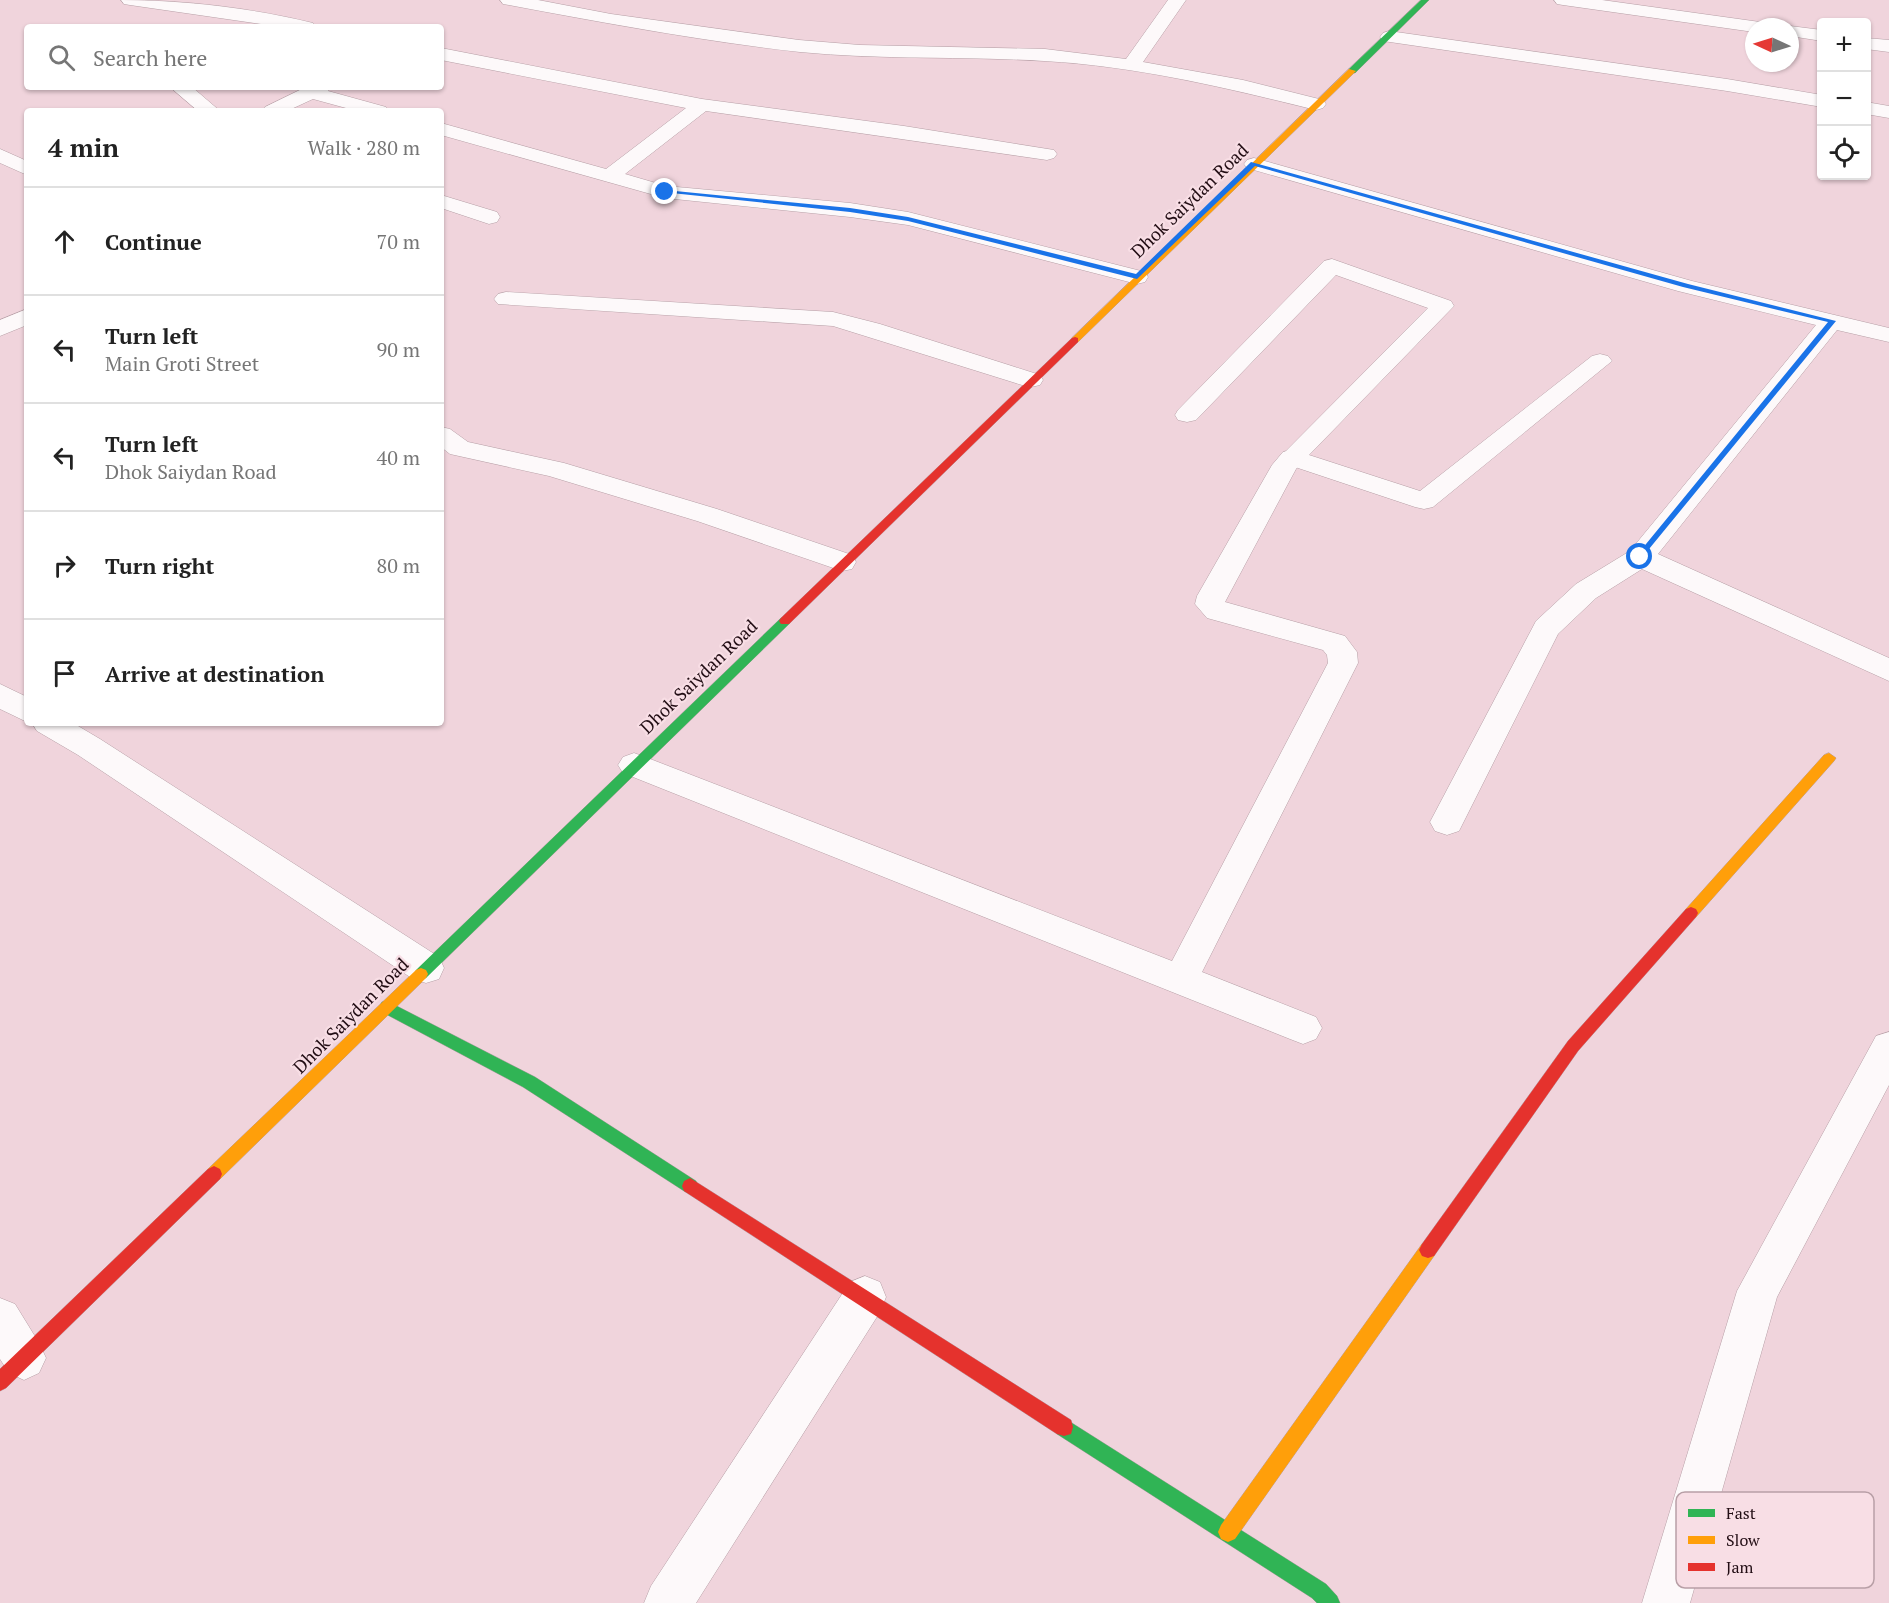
<!DOCTYPE html>
<html lang="en">
<head>
<meta charset="utf-8">
<style>
  body { margin:0; font-family:"PT Serif",serif; background:#f6f6f6; color:#222 }
  .controls { position:absolute; right:18px; top:18px; display:grid; overflow:hidden; border-radius:6px; box-shadow:0 2px 4px #0004 }
  .controls button { width:54px; height:54px; display:grid; place-items:center; padding:0; border:0; border-bottom:2px solid #e0e0e0; background:#fff; color:#222; font:30px sans-serif }
  .compass { position:absolute; left:1745px; top:18px; width:54px; height:54px; border-radius:50%; background:#fff; box-shadow:0 2px 4px #0004; rotate:274deg }
  .stop { position:absolute; width:18px; height:18px; margin:-14px; border:4px solid #1a73e8; border-radius:50%; background:#fff }
  .stop.end { background:#1a73e8; border-color:#fff; box-shadow:0 2px 6px #0008 }
  .list { margin:0; padding:0; list-style:none }
  h2 { display:flex; justify-content:space-between; align-items:center; height:78px; margin:0; padding:0 24px; font-size:26px }
  h2 small { font-size:20px; font-weight:400; color:#767676 }
  .list li { display:grid; grid-template-columns:39px 1fr auto; gap:18px; align-items:center; box-sizing:border-box; height:108px; padding:0 24px; border-top:2px solid #e0e0e0 }
  .list b { display:block; font-size:22px; white-space:nowrap }
  .list p { margin:0; font-size:20px; white-space:nowrap; color:#767676 }
  .list em { font-size:20px; font-style:normal; color:#767676 }
  .icon { flex:none; width:33px; height:33px; fill:none; stroke:currentColor; stroke-width:2; stroke-linecap:round; stroke-linejoin:round }
  .map { position:relative; flex:none; width:1889px; height:1603px; overflow:hidden }
  .search { position:absolute; background:#fff; box-shadow:0 2px 4px #0004; left:24px; top:24px; width:420px; height:66px; display:flex; align-items:center; gap:15px; box-sizing:border-box; padding:0 21px; border-radius:6px; color:#767676; font-size:22px }
  .panel { position:absolute; background:#fff; box-shadow:0 2px 4px #0004; left:24px; top:108px; width:420px; height:618px; border-radius:6px }
  .map>svg:first-child { display:block }
  .lines { fill:none; stroke-linecap:round; stroke-linejoin:round }
  .lane-casing { stroke:#b69fa6; stroke-width:1 }
  .street-casing { stroke:#b69fa6; stroke-width:1 }
  .fast-casing { stroke:#b69fa6; stroke-width:1 }
  .slow-casing { stroke:#b69fa6; stroke-width:1 }
  .jam-casing { stroke:#b69fa6; stroke-width:1 }
  .lane { fill:#fdf9fa; fill-rule:evenodd }
  .street { fill:#fdf9fa; fill-rule:evenodd }
  .fast { fill:#30b455; fill-rule:evenodd }
  .slow { fill:#ff9f0a; fill-rule:evenodd }
  .jam { fill:#e5322d; fill-rule:evenodd }
  .route { fill:#1a73e8 }
  .labels { text-anchor:middle; stroke-width:4.5; stroke-linejoin:round; paint-order:stroke }
  .street-label { font-size:18px; fill:#220d14; stroke:#f8dee5 }
  .key { fill:#f8dee5; stroke:#b89fa6; stroke-width:1.5 }
  .key-label { font-size:16px; fill:#220d14 }
</style>
</head>
<body>
<div class="map">
<svg width="1889" height="1603" viewBox="0 0 1889 1603">
  <rect width="100%" height="100%" fill="#f0d4dc"/>
  <g class="lines">
    <g class="lane-casing">
      <path id="lane" d="M1332,259L1451,301L1454,306L1309,455L1420,491L1592,356L1600,354L1608,356L1612,361L1433,507L1424,509L1415,507L1283,463L1279,458L1428,308L1336,275L1196,420L1187,422L1178,420L1175,415L1178,410L1324,261Z"/>
    </g>
    <g class="street-casing">
      <path id="street" d="M121,0C185,0 251,8 313,23L316,27H282L130,5L124,4Z
        M500,0H538L611,14L799,40L860,45L1045,49L1126,59L1168,0H1186L1143,62L1243,80L1323,100L1326,104L1323,108L1316,110C1227,88 1136,66 1044,61C963,56 881,60 800,52C702,41 605,23 509,5L503,4Z
        M1554,0H1602L1760,22L1766,23L1769,27H1754V32L1563,5L1557,4Z
        M1790,26L1822,30V41L1790,36V27H1784Z
        M1389,31L1727,79L1822,95V107L1727,91L1383,41L1380,37L1383,33Z
        M1866,38L1889,40V52L1866,49Z
        M441,48L702,99L904,126L1054,150L1057,154L1054,158L1047,160L706,111L625,174L666,186L850,203L908,212L1145,272L1148,277L1145,282L1137,284L908,225L850,217L665,198L441,135V123L606,169L686,108L441,60Z
        M170,87H192L220,111H198Z
        M306,87H331L328,91L386,107L389,111H357L313,99L287,111H262L265,107Z
        M1866,102L1889,106V118L1866,114Z
        M0,149L27,161V175L0,163Z
        M1254,158L1692,281L1889,328V342L1837,330L1658,554L1889,658V681L1642,569L1596,598L1558,634L1459,831L1447,835L1435,831L1430,822L1536,621L1576,584L1630,551L1816,325L1678,291L1247,168L1244,164L1247,160Z
        M441,195L497,212L500,217L497,222L489,224L441,208Z
        M506,292L833,312L880,324L1040,375L1043,380L1040,385L1031,387L1022,385L833,326L498,304L494,299L498,294Z
        M27,309V325L0,336V320Z
        M441,427L450,429L468,442L564,463L717,509L852,555L856,562L852,569L842,571L697,521L549,476L450,454L441,447Z
        M1292,450L1301,452L1305,458L1296,469L1225,602L1345,636L1357,652L1358,663L1202,972L1316,1017L1322,1028L1316,1039L1303,1044L1290,1039L623,773L618,765L623,757L634,753L645,757L1172,961L1328,663L1327,655L1323,650L1207,618L1195,604L1197,596L1272,465L1283,452Z
        M0,684L27,697V722L0,709Z
        M32,723H73L100,739L439,957L444,968L439,979L426,983L413,979L78,755L37,731Z
        M1889,1032V1085L1777,1297L1690,1603H1642L1737,1291L1876,1036Z
        M865,1276L880,1282L886,1297L880,1312L696,1603H644L651,1586L850,1282Z
        M0,1298L15,1304L39,1343L46,1358L39,1373L24,1380L9,1373L0,1359Z"/>
    </g>
    <g class="fast-casing">
      <path id="fast" d="M1421,0H1429L1355,73H1349V69Z
        M785,617L789,618L791,621L789,624L426,978L421,980L416,978L414,974L416,970L781,618Z
        M387,1001L535,1077L696,1181L698,1186L696,1191L690,1194L684,1191L523,1087L382,1012L379,1007L382,1002Z
        M1064,1418L1326,1584L1337,1596L1340,1603H1317L1312,1598L1057,1434L1055,1427L1057,1420Z"/>
    </g>
    <g class="slow-casing">
      <path id="slow" d="M1349,69L1356,71L1078,342H1072V338Z
        M1829,753L1836,758L1834,761L1696,917L1691,919L1686,917L1684,913L1686,909L1824,755Z
        M421,968L426,970L428,974L426,978L220,1179L214,1182L208,1179L206,1174L208,1169L416,970Z
        M1428,1242L1434,1244L1437,1250L1434,1256L1235,1539L1228,1542L1221,1539L1218,1532L1221,1525L1422,1244Z"/>
    </g>
    <g class="jam-casing">
      <path id="jam" d="M1075,337L1078,338V342L789,624H781L779,621L781,618L1072,338Z
        M1691,907L1696,909L1698,913L1696,917L1578,1051L1434,1256L1428,1258L1422,1256L1419,1250L1422,1244L1568,1041L1686,909Z
        M214,1166L220,1169L222,1174L220,1179L6,1388L0,1391V1369L208,1169Z
        M690,1178L1071,1420L1073,1427L1071,1434L1064,1436L1057,1434L684,1191L682,1186L684,1181Z"/>
    </g>
    <use href="#lane" class="lane"/>
    <use href="#street" class="street"/>
    <use href="#fast" class="fast"/>
    <use href="#slow" class="slow"/>
    <use href="#jam" class="jam"/>
  </g>
  <path class="route" d="M1251,162L1688,284L1836,321L1640,560L1637,559V555L1828,322L1683,287L1255,166L1137,279L908,221L850,212L662,192L665,190L850,208L908,217L1136,274Z"/>
  <g class="labels">
    <g class="street-label">
      <text transform="translate(1190 201) rotate(-44)" y="6">Dhok Saiydan Road</text>
      <text transform="translate(699 677) rotate(-44)" y="6">Dhok Saiydan Road</text>
      <text transform="translate(351 1016) rotate(-45)" y="6">Dhok Saiydan Road</text>
    </g>
  </g>
  <rect x="1676" y="1492" width="198" height="96" rx="9" class="key"/>
  <rect x="1688" y="1509" width="27" height="8" fill="#30b455"/>
  <rect x="1688" y="1536" width="27" height="8" fill="#ff9f0a"/>
  <rect x="1688" y="1563" width="27" height="8" fill="#e5322d"/>
  <g class="key-label">
    <text x="1726" y="1519">Fast</text>
    <text x="1726" y="1546">Slow</text>
    <text x="1726" y="1573">Jam</text>
  </g>
</svg>
<div class="controls">
<button>+</button>
<button>−</button>
<button><svg class="icon" aria-label="locate" viewBox="0 0 24 24"><circle cx="12" cy="12" r="6"/><path d="M12 2v4M12 18v4M2 12h4M18 12h4"/></svg></button>
</div>
<svg class="compass" viewBox="-18 -18 36 36"><path d="M0-13l5 13h-10z" fill="#e53935"/><path d="M0 13l5-13h-10z" fill="#767676"/></svg>
<div class="stop" style="left:1640px;top:557px"></div>
<div class="stop end" style="left:665px;top:192px"></div>
<div class="search"><svg class="icon" aria-label="search" viewBox="0 0 24 24"><circle cx="10" cy="10" r="6"/><path d="M15 15l6 6"/></svg>Search here</div>
<section class="panel">
<h2>4 min<small>Walk · 280 m</small></h2>
<ul class="list">
<li><svg class="icon" aria-label="ahead" viewBox="0 0 24 24"><path d="M12 20V5M6 11l6-6 6 6"/></svg><div><b>Continue</b></div><em>70 m</em></li>
<li><svg class="icon" aria-label="left" viewBox="0 0 24 24"><path d="M17 20v-9H6M10 6l-5 5 5 5"/></svg><div><b>Turn left</b><p>Main Groti Street</p></div><em>90 m</em></li>
<li><svg class="icon" aria-label="left" viewBox="0 0 24 24"><path d="M17 20v-9H6M10 6l-5 5 5 5"/></svg><div><b>Turn left</b><p>Dhok Saiydan Road</p></div><em>40 m</em></li>
<li><svg class="icon" aria-label="right" viewBox="0 0 24 24"><path d="M7 20v-9h11M14 6l5 5-5 5"/></svg><div><b>Turn right</b></div><em>80 m</em></li>
<li><svg class="icon" aria-label="arrive" viewBox="0 0 24 24"><path d="M6 21V4h12l-3 4 3 4H6"/></svg><div><b>Arrive at destination</b></div></li>
</ul>
</section>
</div>
</body>
</html>
